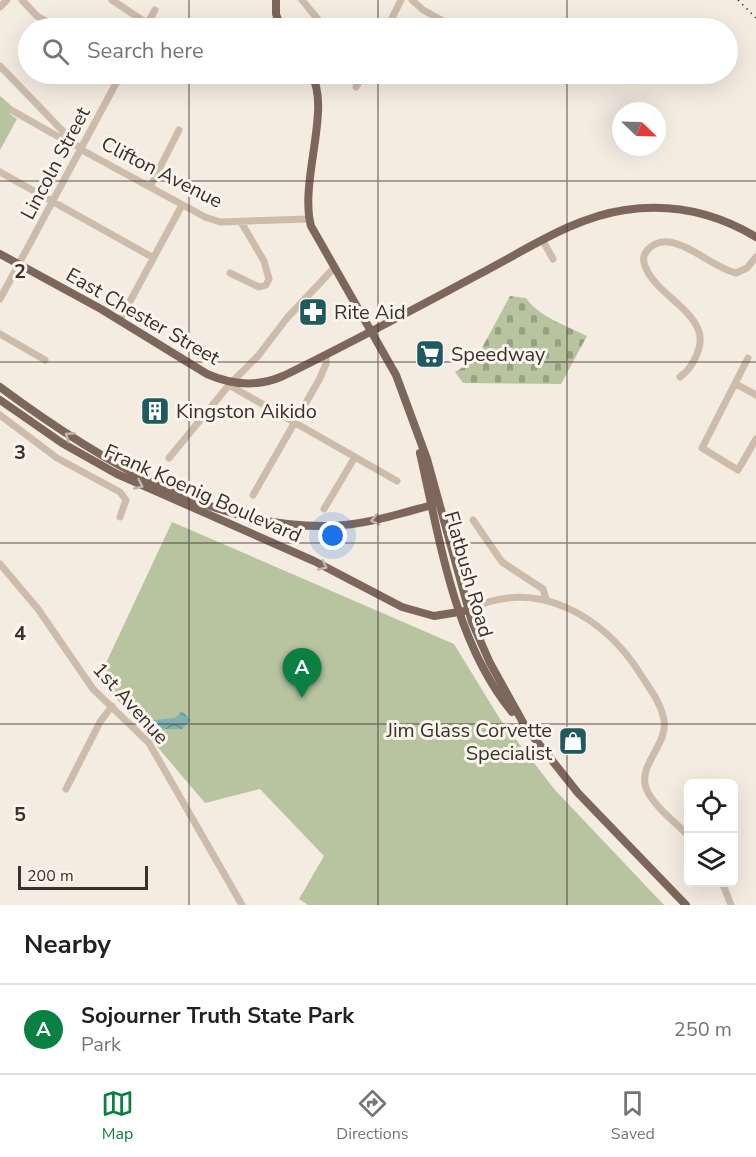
<!DOCTYPE html>
<html lang="en">
<head>
<meta charset="utf-8">
<style>
  body { margin:0; font-family:"Nunito Sans",sans-serif; background:#f2f2f2; color:#222 }
  .controls { position:absolute; right:18px; bottom:18px; display:grid; overflow:hidden; border-radius:9px; box-shadow:0 6px 24px #0002 }
  .controls button { width:54px; height:54px; display:grid; place-items:center; padding:0; border:0; border-bottom:2px solid #e0e0e0; background:#fff; color:#222; font:30px sans-serif }
  .compass { position:absolute; left:612px; top:102px; width:54px; height:54px; border-radius:50%; background:#fff; box-shadow:0 6px 24px #0002; rotate:113deg }
  .scale { position:absolute; left:18px; bottom:15px; width:130px; box-sizing:border-box; padding-left:6px; border:3px solid #3b302b; border-top:0; font-size:16px; line-height:21px; white-space:nowrap; color:#3b302b; -webkit-text-stroke:4px #fbf5ee; paint-order:stroke }
  .you { position:absolute; left:333px; top:536px; width:21px; height:21px; margin:-15px; border:4px solid #fff; border-radius:50%; background:#1a73e8; box-shadow:0 0 0 9px #1a73e833 }
  .badge { display:grid; place-items:center; width:39px; height:39px; border-radius:50%; background:#0b8043; color:#fff; font-size:20px; font-weight:700 }
  .pin { position:absolute; translate:-50% -50px; filter:drop-shadow(0 2px 3px #0008) }
  .pin::after { content:''; position:absolute; top:32px; width:21px; height:18px; background:inherit; clip-path:polygon(0 0,100% 0,50% 100%) }
  .list { margin:0; padding:0; list-style:none }
  h2 { display:flex; justify-content:space-between; align-items:center; height:78px; margin:0; padding:0 24px; font-size:26px }
  h2 small { font-size:20px; font-weight:400; color:#767676 }
  .list li { display:grid; grid-template-columns:39px 1fr auto; gap:18px; align-items:center; box-sizing:border-box; height:90px; padding:0 24px; border-top:2px solid #e0e0e0 }
  .list b { display:block; font-size:22px; white-space:nowrap }
  .list p { margin:0; font-size:20px; white-space:nowrap; color:#767676 }
  .list em { font-size:20px; font-style:normal; color:#767676 }
  .icon { flex:none; width:33px; height:33px; fill:none; stroke:currentColor; stroke-width:2; stroke-linecap:round; stroke-linejoin:round }
  .map { position:relative; flex:none; width:756px; height:905px; overflow:hidden }
  .search { position:absolute; background:#fff; box-shadow:0 6px 24px #0002; left:18px; right:18px; top:18px; height:66px; display:flex; align-items:center; gap:15px; box-sizing:border-box; padding:0 21px; border-radius:33px; color:#767676; font-size:22px }
  .sheet { height:168px; background:#fff }
  nav { display:flex; justify-content:space-around; align-items:center; box-sizing:border-box; height:84px; border-top:2px solid #e0e0e0; background:#fff; font-size:16px; color:#767676 }
  nav a { display:grid; justify-items:center; gap:3px }
  nav .on { color:#0b8043 }
  .map>svg:first-child { display:block }
  .cemetery { fill:url(#cemetery-stones) }
  .park { fill:#b8c4a0 }
  .water { fill:url(#water-waves) }
  .lines { fill:none; stroke-linecap:round; stroke-linejoin:round }
  .minor { stroke:#cdbbac; stroke-width:7 }
  .major { stroke:#7d675c; stroke-width:8 }
  .rail { stroke:#3b302b; stroke-width:1.5; stroke-dasharray:1.5 4.5; stroke-linecap:butt }
  .oneway { stroke:#c2b5ac }
  .grid { fill:none; stroke:#3b302b; stroke-width:1.5; stroke-opacity:0.55 }
  .labels { text-anchor:middle; stroke-width:6; stroke-linejoin:round; paint-order:stroke }
  .street-label { font-size:20px; fill:#3b302b; stroke:#fbf5ee }
  .poi-label { font-size:20px; fill:#3b302b; stroke:#fbf5ee; text-anchor:start }
  .grid-label { font-size:20px; text-anchor:middle; font-weight:bold; fill:#3b302b; stroke:#fbf5ee; stroke-width:6; stroke-linejoin:round; paint-order:stroke }
</style>
</head>
<body>
<div class="map">
<svg width="756" height="905" viewBox="0 0 756 905">
  <defs>
    <pattern id="cemetery-stones" width="16" height="16" patternUnits="userSpaceOnUse" patternTransform="scale(1.5)"><rect width="16" height="16" fill="#b8c4a0"/><path d="M2 7V4a2 2 0 0 1 4 0v3zM10 15v-3a2 2 0 0 1 4 0v3z" fill="#97a083"/></pattern>
    <pattern id="water-waves" width="16" height="10" patternUnits="userSpaceOnUse" patternTransform="scale(1.5)"><rect width="16" height="10" fill="#7fb0b2"/><path d="M0 5q4-4 8 0t8 0" fill="none" stroke="#699091"/></pattern>
  </defs>
  <rect width="100%" height="100%" fill="#f4ebe1"/>
  <path class="cemetery" d="M510,296L526,298C539,317 567,326 587,336L561,384L463,383L455,372L476,359Z"/>
  <path class="park" d="M0,96L14,108L10,114L17,119L0,150Z
    M172,522L454,644L500,719L555,790L664,905H308L299,899L324,856L260,789L205,803L99,678Z"/>
  <path class="water" d="M182,711L191,720L182,729H161L154,732L145,721L175,718Z"/>
  <g class="lines">
    <path class="minor" d="M22,0L37,16L51,24
      M112,0L154,28
      M302,0L321,23
      M412,0L423,10L456,28
      M0,7L7,0
      M145,28L155,10
      M387,28L401,0
      M0,66L80,149L205,217L220,222L309,219
      M356,87L364,74
      M13,111L73,145
      M0,172L152,257
      M150,187L179,130
      M543,241L553,259
      M230,273L259,287L266,285L269,279L264,261L241,222
      M0,299L121,74
      M120,320L182,205
      M0,334L45,360
      M748,358L702,448L738,470L756,439
      M680,377C693,368 705,344 698,329C687,304 655,292 645,266C639,251 656,240 669,242C693,246 713,267 736,273L747,268L756,257
      M736,384L756,395
      M229,385L397,481
      M0,415L57,458L120,492L126,500L120,517
      M169,458L229,385L258,356L287,318L334,268
      M253,495L319,380L326,364V355
      M324,509L355,457
      M473,520L502,562L543,589L546,599
      M0,564L38,609L93,689L149,743L242,905
      M468,610C537,576 604,616 641,675C650,689 661,703 664,720C668,745 638,764 646,788C653,806 675,822 688,835
      M66,789L100,722L112,706
      M722,882L731,905"/>
    <path class="major" d="M276,0V14L281,28
      M311,74C332,107 299,182 311,226L396,375L427,459L472,622L490,663L525,726
      M0,254L101,309L207,374C232,385 258,387 283,376C353,342 421,305 489,269C532,246 576,217 625,210C672,203 716,213 756,237
      M0,387C93,456 210,529 330,526C365,525 399,514 432,505
      M0,400L62,443L117,474L314,561L402,607L434,616L465,611
      M420,453C440,540 454,641 512,712
      M523,724L578,793L686,905"/>
    <path class="rail" d="M738,0L756,18"/>
  </g>
  <defs><path id="oneway-chevron" d="M-2-3.5L2.5 0L-2 3.5" fill="none" stroke-width="1.6" stroke-linecap="round" stroke-linejoin="round" transform="scale(1.5)"/></defs>
  <g class="oneway">
    <use href="#oneway-chevron" transform="translate(69 436) rotate(-147)"/>
    <use href="#oneway-chevron" transform="translate(139 485) rotate(25)"/>
    <use href="#oneway-chevron" transform="translate(375 520) rotate(167)"/>
    <use href="#oneway-chevron" transform="translate(323 566) rotate(25)"/>
  </g>
  <path class="grid" d="M189,0V28M378,0V28M567,0V28M189,74V905M378,74V905M567,74V905M0,181H756M0,362H756M0,543H756M0,724H756"/>
  <defs>
    <g id="pharmacy-square" transform="scale(1.5)"><rect x="-9" y="-9" width="18" height="18" rx="4" fill="#1f5a5e" stroke="#fbf5ee"/><path d="M-2-6h4v4h4v4h-4v4h-4v-4h-4v-4h4Z" fill="#fff"/></g>
    <g id="supermarket-square" transform="scale(1.5)"><rect x="-9" y="-9" width="18" height="18" rx="4" fill="#1f5a5e" stroke="#fbf5ee"/><path d="M-6-5.5h2.5l.6 2H6L4.5 2H-2.5L-4.4-4H-6ZM-1.5 3.2a1.3 1.3 0 1 0 .1 0ZM3 3.2a1.3 1.3 0 1 0 .1 0Z" fill="#fff"/></g>
    <g id="building-square" transform="scale(1.5)"><rect x="-9" y="-9" width="18" height="18" rx="4" fill="#1f5a5e" stroke="#fbf5ee"/><path d="M-4-6H4V6H1V3H-1V6H-4ZM-2.5-4.3h1.7v1.8h-1.7ZM.8-4.3h1.7v1.8H.8ZM-2.5-1h1.7V.8h-1.7ZM.8-1h1.7V.8H.8Z" fill="#fff"/></g>
    <g id="shop-square" transform="scale(1.5)"><rect x="-9" y="-9" width="18" height="18" rx="4" fill="#1f5a5e" stroke="#fbf5ee"/><path d="M-5-2.5h2.3a2.7 3.5 0 0 1 5.4 0H5L5.5 6h-11ZM-1.5-2.5h3a1.5 2.3 0 0 0-3 0Z" fill="#fff"/></g>
  </defs>
  <g fill-rule="evenodd">
    <use href="#pharmacy-square" x="313" y="312"/>
    <use href="#supermarket-square" x="430" y="354"/>
    <use href="#building-square" x="155" y="411"/>
    <use href="#shop-square" x="573" y="741"/>
  </g>
  <g class="labels">
    <g class="street-label">
      <text transform="translate(55 163) rotate(-62)" y="7">Lincoln Street</text>
      <text transform="translate(162 172) rotate(27)" y="7">Clifton Avenue</text>
      <text transform="translate(143 316) rotate(30)" y="7">East Chester Street</text>
      <text transform="translate(203 493) rotate(24)" y="7">Frank Koenig Boulevard</text>
      <text transform="translate(469 574) rotate(74)" y="7">Flatbush Road</text>
      <text transform="translate(131 703) rotate(48)" y="7">1st Avenue</text>
    </g>
    <g class="poi-label">
      <text x="334" y="319">Rite Aid</text>
      <text x="451" y="361">Speedway</text>
      <text x="176" y="418">Kingston Aikido</text>
      <text x="552" y="737" text-anchor="end">Jim Glass Corvette<tspan x="552" dy="23">Specialist</tspan></text>
    </g>
  </g>
  <g class="grid-label">
    <text x="20" y="278">2</text>
    <text x="20" y="459">3</text>
    <text x="20" y="640">4</text>
    <text x="20" y="821">5</text>
  </g>
</svg>
<div class="controls">
<button><svg class="icon" aria-label="locate" viewBox="0 0 24 24"><circle cx="12" cy="12" r="6"/><path d="M12 2v4M12 18v4M2 12h4M18 12h4"/></svg></button>
<button><svg class="icon" aria-label="layers" viewBox="0 0 24 24"><path d="M12 4l9 5-9 5-9-5zM3 14l9 5 9-5"/></svg></button>
</div>
<svg class="compass" viewBox="-18 -18 36 36"><path d="M0-13l5 13h-10z" fill="#e53935"/><path d="M0 13l5-13h-10z" fill="#767676"/></svg>
<div class="scale">200 m</div>
<div class="you"></div>
<div class="pin badge" style="left:302px;top:698px">A</div>
<div class="search"><svg class="icon" aria-label="search" viewBox="0 0 24 24"><circle cx="10" cy="10" r="6"/><path d="M15 15l6 6"/></svg>Search here</div>
</div>
<section class="sheet">
<h2>Nearby<small></small></h2>
<ul class="list">
<li><span class="badge">A</span><div><b>Sojourner Truth State Park</b><p>Park</p></div><em>250 m</em></li>
</ul>
</section>
<nav>
<a class="on"><svg class="icon" aria-label="map" viewBox="0 0 24 24"><path d="M3 6l6-2 6 2 6-2v14l-6 2-6-2-6 2zM9 4v14M15 6v14"/></svg>Map</a>
<a><svg class="icon" aria-label="directions" viewBox="0 0 24 24"><path d="M12 3l9 9-9 9-9-9zM9 14v-3h6M13 9l2 2-2 2"/></svg>Directions</a>
<a><svg class="icon" aria-label="saved" viewBox="0 0 24 24"><path d="M7 4h10v16l-5-4-5 4z"/></svg>Saved</a>
</nav>
</body>
</html>
